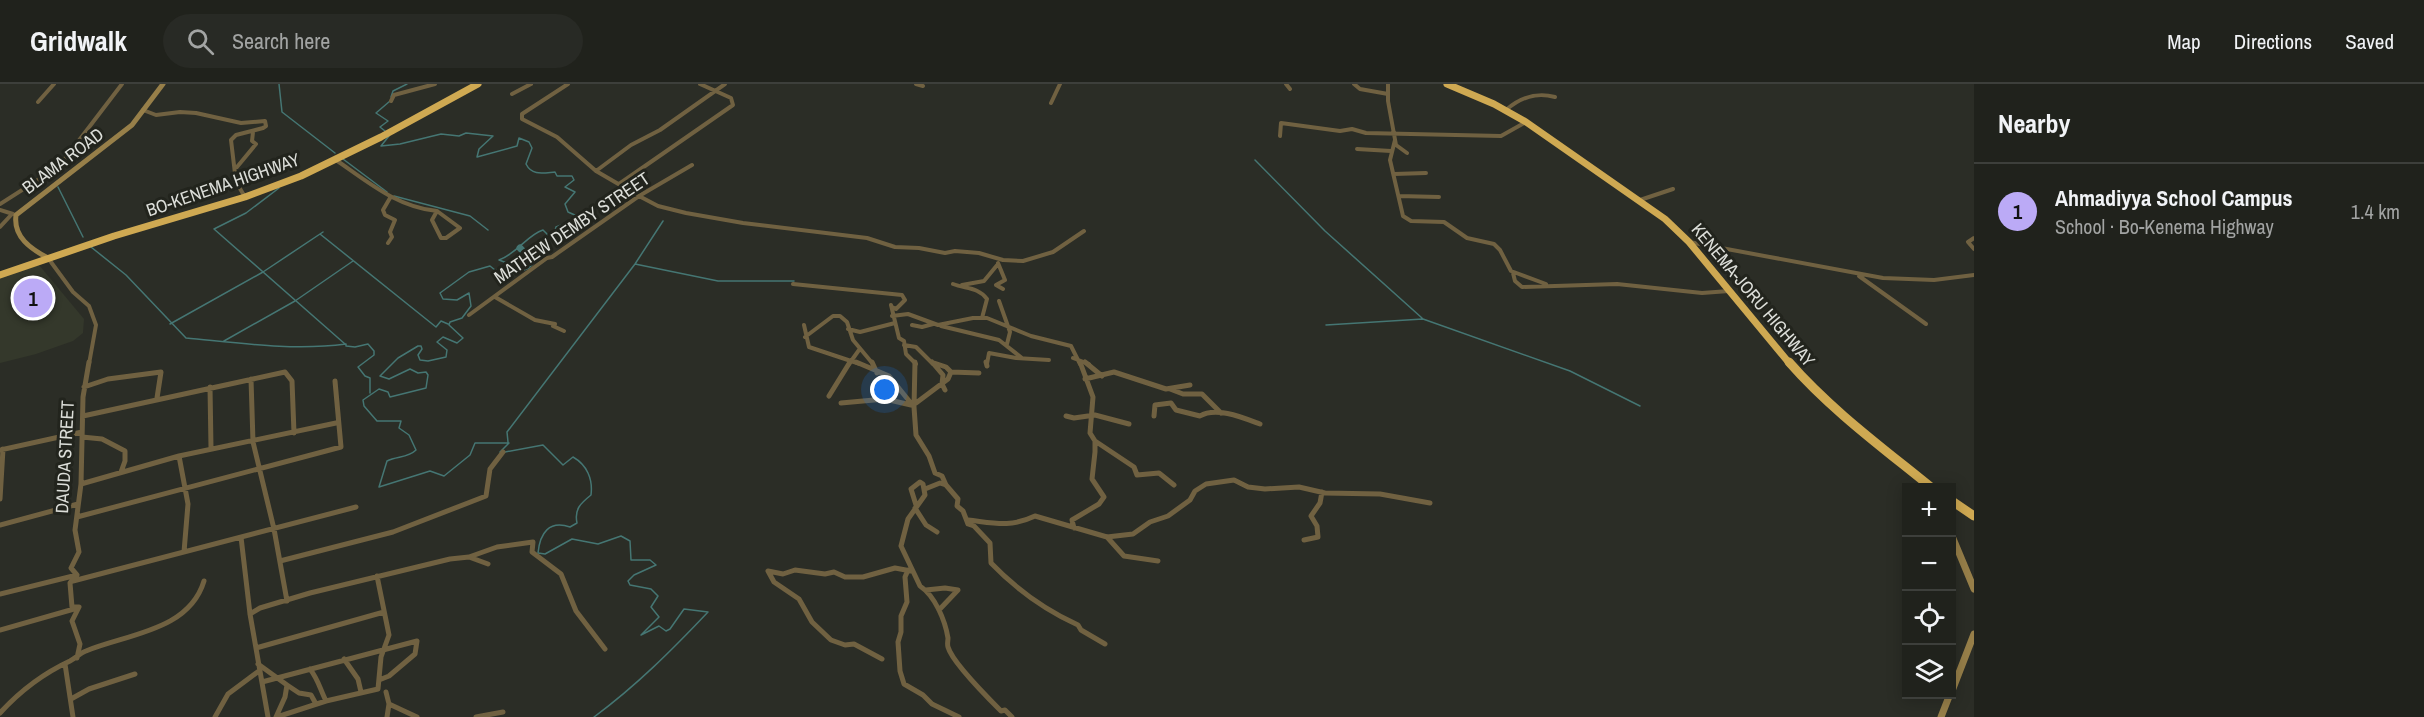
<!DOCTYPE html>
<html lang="en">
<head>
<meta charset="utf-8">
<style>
  body { margin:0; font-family:"Archivo Narrow",sans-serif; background:#282a25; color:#f1f3f6 }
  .controls { position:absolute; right:18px; bottom:18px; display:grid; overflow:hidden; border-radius:0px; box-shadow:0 3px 15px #0003 }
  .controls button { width:54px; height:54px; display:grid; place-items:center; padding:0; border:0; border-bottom:2px solid #3d3f3b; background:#20221c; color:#f1f3f6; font:30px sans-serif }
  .you { position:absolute; left:885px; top:306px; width:21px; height:21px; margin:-15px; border:4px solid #fff; border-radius:50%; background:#1a73e8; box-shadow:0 0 0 9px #1a73e833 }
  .badge { display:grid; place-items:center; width:39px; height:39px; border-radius:50%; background:#bbaaf6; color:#111; font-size:20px; font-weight:700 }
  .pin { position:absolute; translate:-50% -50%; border:3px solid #fff; box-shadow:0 2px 6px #0006 }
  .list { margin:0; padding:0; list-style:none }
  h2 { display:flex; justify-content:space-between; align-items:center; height:78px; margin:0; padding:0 24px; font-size:26px }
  h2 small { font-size:20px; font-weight:400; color:#a2a4a3 }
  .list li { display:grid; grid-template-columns:39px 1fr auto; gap:18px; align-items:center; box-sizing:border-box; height:96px; padding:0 24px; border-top:2px solid #3d3f3b }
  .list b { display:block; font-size:22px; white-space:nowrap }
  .list p { margin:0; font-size:20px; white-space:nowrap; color:#a2a4a3 }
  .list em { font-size:20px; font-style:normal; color:#a2a4a3 }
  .icon { flex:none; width:33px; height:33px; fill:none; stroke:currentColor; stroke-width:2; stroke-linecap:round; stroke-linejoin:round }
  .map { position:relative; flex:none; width:1974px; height:633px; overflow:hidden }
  header { display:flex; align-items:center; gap:36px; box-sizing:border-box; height:84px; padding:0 30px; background:#20221c; border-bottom:2px solid #3d3f3b }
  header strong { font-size:28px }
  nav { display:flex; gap:33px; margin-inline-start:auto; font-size:21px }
  .search { width:420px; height:54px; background:#282a25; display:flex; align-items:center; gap:15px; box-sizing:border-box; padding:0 21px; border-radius:33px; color:#a2a4a3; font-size:22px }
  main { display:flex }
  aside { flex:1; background:#20221c }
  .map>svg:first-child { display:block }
  .built { fill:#34382b }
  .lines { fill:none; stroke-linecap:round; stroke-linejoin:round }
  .stream { stroke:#457673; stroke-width:1.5 }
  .river { stroke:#457673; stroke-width:7 }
  .street-far1 { stroke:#706141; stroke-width:4 }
  .street { stroke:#706141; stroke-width:5 }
  .secondary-far1 { stroke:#977f49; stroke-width:5 }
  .secondary { stroke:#977f49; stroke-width:7 }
  .highway-far1 { stroke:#cfa952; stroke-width:7 }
  .highway { stroke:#cfa952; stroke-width:9 }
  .labels { text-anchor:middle; stroke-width:6; stroke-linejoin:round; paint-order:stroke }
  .street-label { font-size:18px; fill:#dcded9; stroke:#22241d }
</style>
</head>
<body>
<header>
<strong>Gridwalk</strong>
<div class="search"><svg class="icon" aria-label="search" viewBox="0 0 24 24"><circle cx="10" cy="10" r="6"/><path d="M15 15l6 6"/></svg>Search here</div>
<nav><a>Map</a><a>Directions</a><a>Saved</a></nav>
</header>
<main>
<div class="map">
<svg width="1974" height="633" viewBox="0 0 1974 633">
  <rect width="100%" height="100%" fill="#2b2d26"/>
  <path class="built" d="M39,181L84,235L83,249L73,257L36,270L0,279V193Z"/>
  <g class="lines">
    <path class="stream" d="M279,0L282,28L335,69
      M391,13L393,7L407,0
      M385,47L380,43L388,37L376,29L390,17
      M389,52L381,62L400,60L441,50L459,52L466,49L493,52L479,65L477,73L517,62L519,54L529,58L532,64L526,80C532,92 543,89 555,88L557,92H572L574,96L565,103L575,108L565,120L568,128L577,132V135L556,143L554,150L548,151L543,146C527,151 518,169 499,176L507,179L508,186H495L490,182L469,188L440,209L443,215L457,216L469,209L471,222L462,234L450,238L449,241L463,254L457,259L443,253L437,258L447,266L446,273L428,277L420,276L418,271L422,265L421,262H418L398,274L380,292L389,295L410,285L418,289L426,288L428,291L426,304L390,313L388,308L379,305L363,316L364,322L377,337H401L399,344L409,351L416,366C408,374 397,372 387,377L379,403L430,387L444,392L470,371L475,359H509L500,368
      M343,75L387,108
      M1255,76L1325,147L1422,234
      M58,103L83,153
      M279,104L246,129L214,145L345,260
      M394,112L470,132L488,146
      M320,150L436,243L441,237L448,240
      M91,163L126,191L186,254C239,259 293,267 346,260V262L355,263L368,260L374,267V271L358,283L365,292L370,294V309
      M635,180L718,197H794
      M170,240L263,188L323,148
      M1326,241L1423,235L1570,287L1640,322
      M224,257L295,217L353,177
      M508,358L507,348L635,180L663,137
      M505,368L543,361L563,381L573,373C587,381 593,395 591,411C581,419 574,425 577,439L570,443C549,436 540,449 538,469L545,470L572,455L598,460L621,452L630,457L631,476H650L656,481L634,491L628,497L630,501L651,505L658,512L651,523L659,533L641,551L659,542L666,547L670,545L684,525L708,528C672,566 636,602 594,633"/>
    <path class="river" d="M508,186L511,188L527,182L532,177L520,164"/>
    <path class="street-far1" d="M568,0L522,30V35L557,53L596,87L639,112L658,122L686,129L743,139L867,154L895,163L919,164L945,169L955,167L979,169L1003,176L1023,177L1053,168L1084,147
      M916,0L923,2
      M1286,0L1290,5
      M1354,0L1360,5L1388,10
      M1388,0V17L1396,61L1407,69
      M512,10L531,0
      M391,17L394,11L435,0
      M38,18L54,0
      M1051,19L1060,0
      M143,26L156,31L180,28L196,29L241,39L265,37L266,42L263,44L236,51L231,56L236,98L245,113
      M1506,26C1521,13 1536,8 1555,13
      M1280,52L1281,39L1340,47L1352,45L1366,49L1501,52L1526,38
      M1395,56L1390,76L1403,132L1411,137L1444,138L1467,154L1494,160L1500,166L1511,187L1546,200
      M1357,65L1391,67
      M336,76C368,98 397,123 437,127
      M237,83L256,60L252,57L253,48
      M596,87L631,61L660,46L725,0
      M1394,90L1426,89
      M619,100L733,21L731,14L700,0
      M1399,112L1439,113
      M1640,116L1673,105
      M0,120L44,92L64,76L122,0
      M0,126L13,130
      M437,127L460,144L446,154H441L432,136Z
      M0,143L12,130
      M1974,154L1968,158L1974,165
      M1689,158L1883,194L1934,196L1974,191
      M388,159L392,153L390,148L395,136L385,131L383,126L390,114
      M48,174L73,208L89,222L96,241L89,280
      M998,179L1005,196L996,201L1003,205
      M1513,189L1515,197L1522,203L1617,200L1702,209L1729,207
      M1859,192L1926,240
      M793,200L902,211L905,216L896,225L892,223
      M953,200C966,205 978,203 987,215L982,234
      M962,201L984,197L998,180
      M495,213L535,236L555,240L553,242L564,247
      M999,217L1010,248L1007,260
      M891,221L899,254L904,257L906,270L916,280
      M469,231L547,174L552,173L639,112L692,81
      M892,232L908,230L938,241L973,234H987L1031,252L1071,262L1080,280
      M804,241L809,263L860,280
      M912,241L922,243L933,240
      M941,242L999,256L1022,274
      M848,245L860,248L895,239
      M805,253L833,232H840L847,238L853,256L873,280
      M904,261L916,263L933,280
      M1073,274L1089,280
      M934,279L936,280
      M849,280L859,266
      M987,280L989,269L1016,274L1049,276"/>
    <path class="street" d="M856,278L889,292L914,323L916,351L929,372L935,389L942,392L946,401L940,399L925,405
      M872,278L877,289
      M932,278L943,291L942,300L945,306
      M986,278L987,282
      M1085,278L1102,292
      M934,279L946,283L951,288
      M251,295L253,358L274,445L287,517
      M1085,295L1114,288L1166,305L1190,301
      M84,303L108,295L161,288L157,314
      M210,303L211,364
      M1170,305L1183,310H1202L1221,329
      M829,312L850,278
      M841,319L885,315L911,321
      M916,319L948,295L951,288L979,289
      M914,323L915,278
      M83,332L285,288L292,297L294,349
      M1066,332L1074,334L1095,331L1129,340
      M1154,332L1155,321L1171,319L1176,326L1200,332C1216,322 1244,334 1260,340
      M82,353L102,355L125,367V377L121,388
      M1095,357L1134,383L1137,391L1159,389L1174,401
      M0,366L82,348
      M179,372L188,420L184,468
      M81,400L179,372L336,339
      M946,401L958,415L957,422L963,427L968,440L974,442L990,459L991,479C1016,505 1045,526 1078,541L1081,546L1105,560
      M0,415L3,365
      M916,421L911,405L920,398L923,400L925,411L908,435L901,462L920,502C935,512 945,536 948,554C948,557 947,560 948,563C952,578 989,615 1001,627L1005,626L1012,633
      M915,424L926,441L937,448
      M77,433L341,363L335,297
      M968,436C994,439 1010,444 1035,432L1107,453L1133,450L1150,438L1168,432L1190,416L1195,407L1206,400L1234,396L1248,403L1265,405L1299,403L1325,409L1380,410L1430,419
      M0,441L78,420
      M1074,444L1072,436L1099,420L1104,413L1092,395L1095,368V357L1090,349L1093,313L1080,278
      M241,453L250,530L268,633
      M1107,453L1124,472L1158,477
      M1304,456L1318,453L1317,442L1311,432L1320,419L1322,408
      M469,473L497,463L533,458L532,468L561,490L576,527L605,565
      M280,477L393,448L486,412L490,385L503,368
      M908,486L905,493L907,518L901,532V548L898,558L900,587L904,600L923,611L932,620L959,633
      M73,497L356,423
      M926,506L945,504L958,506L939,526
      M0,510L77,491
      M250,530L260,524L310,509L450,475L469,473L488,480
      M0,546L74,525
      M256,564L384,528
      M77,574L80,560L72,537L79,523H72L70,499L77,491L71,484L79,468L75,446L81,400L83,313L89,278
      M344,575L358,595L361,608
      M882,575L854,560L845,561L831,556L812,538L799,515L774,498L768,487L783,490L795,486L825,490L834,488L845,493H863L895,484L911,487
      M65,580L73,633
      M258,580L287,601L285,613L276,633
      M310,585C318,595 320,605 326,617
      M262,598L417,557L415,570L389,592L379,596
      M287,601L299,609L311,611L316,620
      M386,608L389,620L387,633
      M71,615L89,605L135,590
      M389,620L417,633
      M0,629C21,606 42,590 70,577C76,574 80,569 86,567C127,550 189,547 204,497
      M215,633L228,610L259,587
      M277,633L326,617L378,605L381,573L389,551L377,492
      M476,633L503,628"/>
    <path class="secondary-far1" d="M48,174C31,165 13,153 16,131L132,41L163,0"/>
    <path class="secondary" d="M1952,452L1974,505
      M1952,607L1974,550
      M1941,633L1950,610"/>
    <path class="highway-far1" d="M1447,0L1494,20L1526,38L1665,135L1689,158L1790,280
      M0,191L114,152L245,113L301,92L381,53L478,0"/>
    <path class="highway" d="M1789,278C1831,326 1883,364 1932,404
      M1952,417L1974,432"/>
  </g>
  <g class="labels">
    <g class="street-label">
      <text transform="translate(63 77) rotate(-37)" y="6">BLAMA ROAD</text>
      <text transform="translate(223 101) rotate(-19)" y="6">BO-KENEMA HIGHWAY</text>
      <text transform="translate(572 144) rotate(-34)" y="6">MATHEW DEMBY STREET</text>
      <text transform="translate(1753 211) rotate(50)" y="6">KENEMA-JORU HIGHWAY</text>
      <text transform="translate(65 373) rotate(-87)" y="6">DAUDA STREET</text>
    </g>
  </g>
</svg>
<div class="controls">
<button>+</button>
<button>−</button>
<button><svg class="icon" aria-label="locate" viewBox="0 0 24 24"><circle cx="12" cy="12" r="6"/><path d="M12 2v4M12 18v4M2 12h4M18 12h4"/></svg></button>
<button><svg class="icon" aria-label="layers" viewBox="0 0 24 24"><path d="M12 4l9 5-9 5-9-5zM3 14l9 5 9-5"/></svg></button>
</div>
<div class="you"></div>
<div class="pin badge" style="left:33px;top:214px">1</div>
</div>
<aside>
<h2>Nearby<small></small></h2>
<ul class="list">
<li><span class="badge">1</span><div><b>Ahmadiyya School Campus</b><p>School · Bo-Kenema Highway</p></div><em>1.4 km</em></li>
</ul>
</aside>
</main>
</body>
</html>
